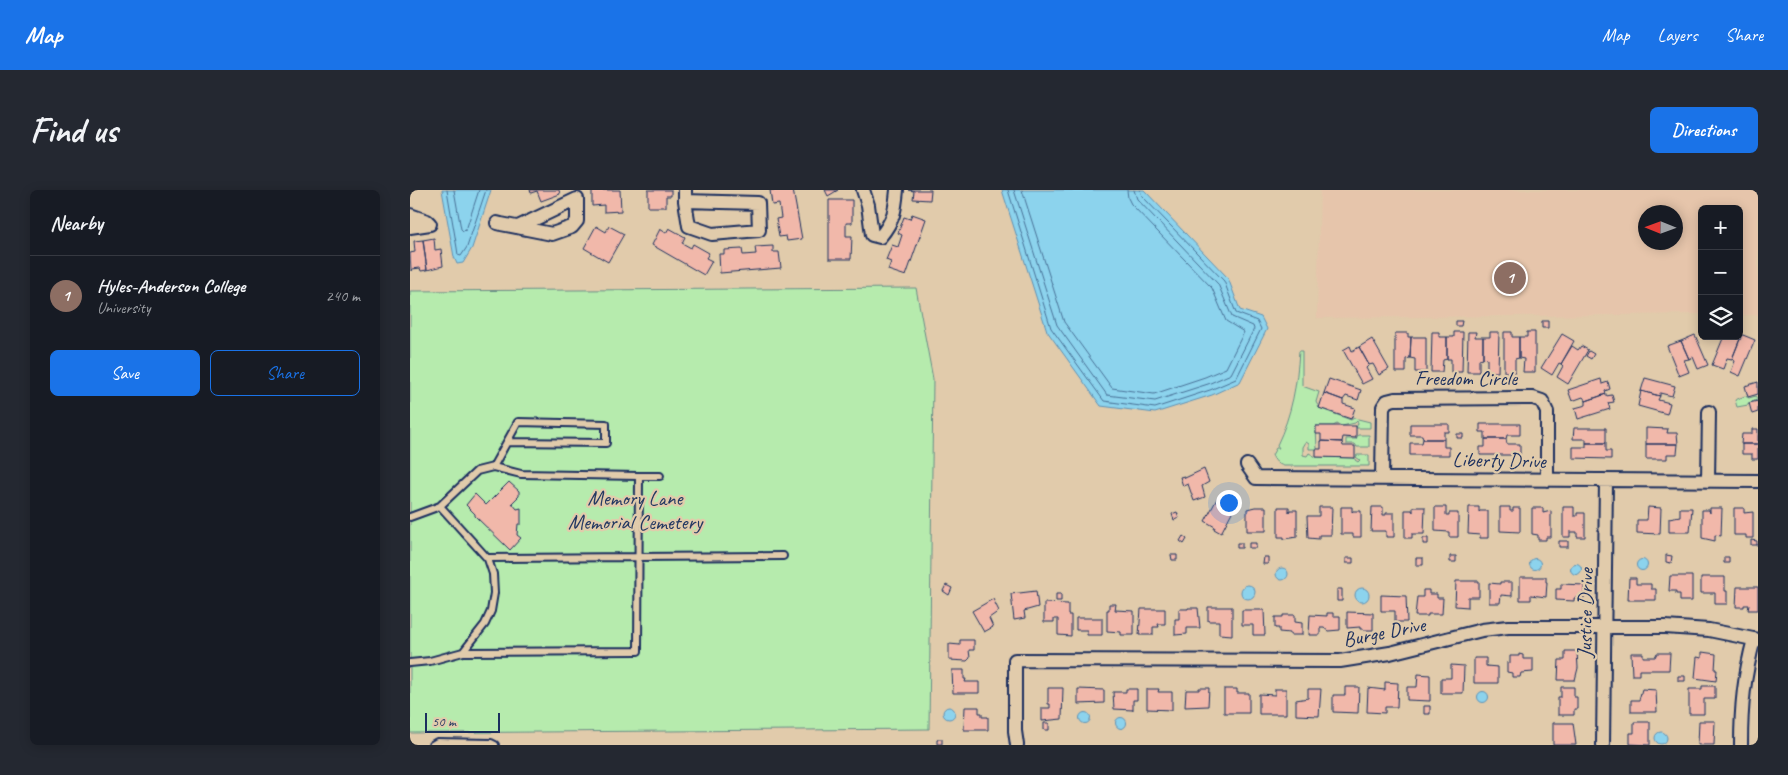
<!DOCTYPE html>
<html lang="en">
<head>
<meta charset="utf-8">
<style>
  body { margin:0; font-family:Caveat,sans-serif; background:#242831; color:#f1f3f6 }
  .controls { position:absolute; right:15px; top:15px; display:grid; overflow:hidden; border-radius:8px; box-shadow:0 2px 12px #0003 }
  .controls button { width:45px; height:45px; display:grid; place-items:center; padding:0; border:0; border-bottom:1px solid #363941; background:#171b24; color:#f1f3f6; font:25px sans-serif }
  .compass { position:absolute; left:1228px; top:15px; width:45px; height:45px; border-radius:50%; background:#171b24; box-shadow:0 2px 12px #0003; rotate:271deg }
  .scale { position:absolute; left:15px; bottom:12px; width:75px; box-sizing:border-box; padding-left:5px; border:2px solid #1b2f5e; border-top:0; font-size:14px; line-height:18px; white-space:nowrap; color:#1b2f5e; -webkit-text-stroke:4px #e1cbab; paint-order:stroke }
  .you { position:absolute; left:818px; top:312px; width:18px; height:18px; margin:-12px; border:4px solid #fff; border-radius:50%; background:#1a73e8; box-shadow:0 0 0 8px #1a73e833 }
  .badge { display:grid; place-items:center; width:32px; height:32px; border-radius:50%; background:#1a73e8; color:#fff; font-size:16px; font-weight:700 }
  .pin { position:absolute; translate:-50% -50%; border:2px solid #fff; box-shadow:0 1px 5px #0006 }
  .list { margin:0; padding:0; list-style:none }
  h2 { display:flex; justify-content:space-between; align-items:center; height:65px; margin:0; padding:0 20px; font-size:21px }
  h2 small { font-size:16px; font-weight:400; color:#9ea1a6 }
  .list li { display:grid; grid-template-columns:32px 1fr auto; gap:15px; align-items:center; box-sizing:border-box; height:80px; padding:0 20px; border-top:1px solid #363941 }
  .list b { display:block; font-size:19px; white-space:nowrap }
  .list p { margin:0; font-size:16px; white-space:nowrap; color:#9ea1a6 }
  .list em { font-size:16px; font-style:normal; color:#9ea1a6 }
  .actions { display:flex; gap:10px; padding:15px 20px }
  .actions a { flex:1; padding:11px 0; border:1px solid #1a73e8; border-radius:8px; text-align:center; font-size:18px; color:#1a73e8 }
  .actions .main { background:#1a73e8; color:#fff }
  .icon { flex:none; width:28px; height:28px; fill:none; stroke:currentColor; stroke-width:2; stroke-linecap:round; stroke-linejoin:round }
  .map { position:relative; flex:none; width:1348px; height:555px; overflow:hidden; border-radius:8px }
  header { display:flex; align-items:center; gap:30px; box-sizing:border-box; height:70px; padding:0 25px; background:#1a73e8; color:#fff }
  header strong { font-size:24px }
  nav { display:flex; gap:28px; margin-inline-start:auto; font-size:18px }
  .intro { display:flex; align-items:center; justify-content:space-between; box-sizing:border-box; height:120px; padding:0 30px }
  h1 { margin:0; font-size:35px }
  .button { padding:12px 22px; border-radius:8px; background:#1a73e8; color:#fff; font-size:18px; font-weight:700 }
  main { display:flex; gap:30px; padding:0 30px }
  aside { flex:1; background:#171b24; border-radius:8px; box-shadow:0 2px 12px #0003 }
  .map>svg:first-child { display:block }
  .built { fill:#e6c5ab; fill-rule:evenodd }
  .green { fill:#b6ebad; stroke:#688d86 }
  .water { fill:#8cd3ed; stroke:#5f91b4 }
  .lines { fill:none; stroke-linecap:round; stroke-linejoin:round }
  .shore { stroke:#487197; stroke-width:1 }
  .building { fill:#f1b8aa; stroke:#1b2f5e }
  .service-casing { stroke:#1b2f5e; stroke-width:10 }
  .minor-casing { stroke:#1b2f5e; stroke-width:16 }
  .service { stroke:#e1cbab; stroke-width:6 }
  .minor { stroke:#e1cbab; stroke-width:12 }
  .labels { text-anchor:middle; stroke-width:4.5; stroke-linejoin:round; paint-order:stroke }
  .street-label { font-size:21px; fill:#1b2f5e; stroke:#e1cbab }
  .park-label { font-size:21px; fill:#233862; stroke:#e1cbab }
</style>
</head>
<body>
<header>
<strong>Map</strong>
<nav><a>Map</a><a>Layers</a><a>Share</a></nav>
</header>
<div class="intro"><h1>Find us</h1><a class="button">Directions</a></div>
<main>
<aside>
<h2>Nearby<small></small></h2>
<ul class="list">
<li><span class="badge" style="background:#8d6e63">1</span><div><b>Hyles-Anderson College</b><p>University</p></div><em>240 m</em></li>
</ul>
<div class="actions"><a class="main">Save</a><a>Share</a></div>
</aside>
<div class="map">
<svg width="1348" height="555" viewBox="0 0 1348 555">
  <rect width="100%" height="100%" fill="#e1cbab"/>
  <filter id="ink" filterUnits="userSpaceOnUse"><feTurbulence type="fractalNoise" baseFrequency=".02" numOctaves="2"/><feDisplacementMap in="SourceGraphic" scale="10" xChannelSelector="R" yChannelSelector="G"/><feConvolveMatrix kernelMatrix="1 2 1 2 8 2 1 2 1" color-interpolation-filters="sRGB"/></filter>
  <g filter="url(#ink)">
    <path class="built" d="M910,0H1348V125H1329V19H1292V124L907,128ZM1236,22H1266V52H1236Z"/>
    <path class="green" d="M506,98L523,189L519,539L0,543V101Z
      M889,161H892V196L909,202L906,212L909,218L941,230L944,228L960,232V238H946L948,233L947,231L945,233L932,236L927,234L923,236H906L907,259H899V254L896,252L893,257V265L897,266L899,263L906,267L945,268V270L948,272L950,270L946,267L947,265H959V276H874C867,274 865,271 862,265L866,258H869L867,255C882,224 887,194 889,161Z
      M1335,206L1339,208L1346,206L1347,210L1338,213V215L1327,217L1325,210Z
      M948,245H959V257H947L945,254H936V249H946Z"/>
    <path class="water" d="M32,0H81L62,58L53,73L47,74L44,67Z
      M592,0H734L818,88L830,120L851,127L857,139L830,192L802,205L745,223L691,216L637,141Z
      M1119.5 374a5.5 5.5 0 1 1 11 0a5.5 5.5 0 1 1-11 0Z
      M1226.5 375a5.5 5.5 0 1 1 11 0a5.5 5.5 0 1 1-11 0Z
      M1160.5 379a5.5 5.5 0 1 1 11 0a5.5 5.5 0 1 1-11 0Z
      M866 384a6 6 0 1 1 12 0a6 6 0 1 1-12 0Z
      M831 402a7 7 0 1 1 14 0a7 7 0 1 1-14 0Z
      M945 405a7 7 0 1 1 14 0a7 7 0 1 1-14 0Z
      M1067.5 507a5.5 5.5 0 1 1 11 0a5.5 5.5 0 1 1-11 0Z
      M533 523a6 6 0 1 1 12 0a6 6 0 1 1-12 0Z
      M669.5 528a5.5 5.5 0 1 1 11 0a5.5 5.5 0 1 1-11 0Z
      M705.5 533a5.5 5.5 0 1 1 11 0a5.5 5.5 0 1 1-11 0Z
      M1245 548a6 6 0 1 1 12 0a6 6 0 1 1-12 0Z"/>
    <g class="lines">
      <path class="shore" d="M37,0L47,58L48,65L51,66L57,57L76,0
        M44,0L51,39L53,41L56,40L69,0
        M598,0L641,138L694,211L745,218L800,200L826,189L851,139L847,131L826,123L814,91L732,6L730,0
        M604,0L647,135L697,205L745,211L798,194L821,184L844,139L843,136L822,127L808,94L727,9L724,0
        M612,0L654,132L702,198L744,204L795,187L816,178L834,142L816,131L802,98L721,14L718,8L717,0"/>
    </g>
    <path class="building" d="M120,0H149L150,4L131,11L127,1L121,3Z
      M182,0H210L211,21L194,22V15L182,16Z
      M238,0H261V6H256V17H238Z
      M360,0H383L392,49L377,51L376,46L369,47L366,29L371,28L369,14L362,15Z
      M415,0H428L418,6Z
      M498,0H521L520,10L503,9L504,1Z
      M419,10H442V33H436V46H442L441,69H419Z
      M502,24L516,29L496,86L478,80L481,72L476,70L482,55L488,57L492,45L488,43L494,27L500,29Z
      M186,36L196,42L199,36L214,44L198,72L174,58Z
      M259,38L275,47L272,53L281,58L283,54L299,63L296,68L302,71L294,85L242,55L250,39L256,43Z
      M24,48L25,60L31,59L33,76L17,80L13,50Z
      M13,50L17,80L11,81L10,78L2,79L1,81L0,63L5,62L4,51Z
      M363,56V62H369L371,78L310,83L309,64H314V60L332,59L333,65L346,64L345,57Z
      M1046,131H1052L1051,136H1046Z
      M1132,131H1138V138H1132Z
      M1022,142H1029V147H1037V169L1033,170L1032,182H1021Z
      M1044,142H1053L1052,182H1041V169H1037V147H1044Z
      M1058,142H1066L1065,147H1073V168L1069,169V182H1057Z
      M1080,142H1089L1088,182H1077V169L1073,168V147H1080Z
      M1094,142H1102V147H1109V168L1105,169V182H1094Z
      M1117,142H1125V182H1113L1114,169L1109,168V147H1117Z
      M985,143H998V147H1001L1000,168L996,169V182H985Z
      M1152,144L1164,151L1151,174L1149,173L1142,185L1131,178Z
      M1285,145L1298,175L1288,179L1283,167L1279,169L1271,151Z
      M1333,145L1345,150L1330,186L1321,182L1325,171L1322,169L1330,149L1331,150Z
      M1314,146H1329L1328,148L1330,149L1322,169L1317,168L1313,179L1302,175Z
      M1001,147H1016V182H1005V169L1000,168Z
      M962,149L979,179L969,185L963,174L959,175L949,157Z
      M1271,151L1279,169L1274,170L1279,182L1269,186L1257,156Z
      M940,156L942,161L949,157L959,175L956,178L962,189L952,194L933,160Z
      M1162,156L1168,160L1171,156L1178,160L1158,194L1147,187L1153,176L1151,174Z
      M1179,161L1184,164L1181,169L1176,166Z
      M1235,188L1265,196L1262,206L1250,203V206L1231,201Z
      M919,189L951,200L948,210L936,206L933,210L914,203Z
      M1191,189L1192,194L1198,192L1200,199L1195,201L1196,204L1176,211L1173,207L1162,211L1158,200Z
      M1348,192V204L1338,207L1335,196Z
      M1231,201L1250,206L1248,210L1260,213L1257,224L1228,216Z
      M914,203L933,210V214L945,218L941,229L909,218Z
      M1196,204V206L1202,205L1204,212L1198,213L1200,219L1168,229L1165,218L1176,215V211Z
      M1348,211V222L1342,224L1339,213Z
      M1000,234H1039V242H1034V249H1013L1012,245H1000Z
      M1070,234H1110V245H1097L1096,249H1075V242H1070Z
      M906,236H946V248L933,247L932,252L911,251V244H906Z
      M1164,238H1196V253H1176V249H1163Z
      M1236,238L1258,239L1257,243H1267L1268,254H1236Z
      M1342,239H1348V254H1331L1332,244H1342Z
      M1047,244H1053V248H1047Z
      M1013,249H1034V257H1039V265H1000V253H1012Z
      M1075,249H1096L1097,254H1110V265H1070V257H1075Z
      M911,251L932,252L933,256H945V268L906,267V259H911Z
      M1176,253H1196V261H1201V269L1163,268V257H1176Z
      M1236,254H1268L1267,264H1257V269H1236Z
      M1332,254H1348V269H1342V264H1332Z
      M794,279L799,292L792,296L795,307L784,311L778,294L773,296L770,287L774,286L775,288Z
      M99,292L109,301V306L102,313L107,319L111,318V334H108L107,345L111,348L100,360L65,326V324L56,315L65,304L76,315Z
      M808,307L818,312L815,317L817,316L823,320L811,343L804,339L805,337L795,331Z
      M845,317H856V341H837V319Z
      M868,317H879V322L880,320H887V347L874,349V347H868Z
      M909,317H922L921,345H909V349L898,348L897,326H909Z
      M931,317H942V322L943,321H951V347H943V344H931Z
      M962,317H973V325H976V323H984V347H976V341H961Z
      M1003,317H1015L1014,344H1002V348H995V320H1002L1003,322Z
      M1025,317H1036V325H1039V323H1048V347H1039V342L1025,341Z
      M1059,317H1069V322L1070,321H1078V348H1070V345L1058,344Z
      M1090,317H1100V321H1103V318H1110V342L1090,341Z
      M1153,317H1164V326H1167V323H1175V347H1167V342H1160V347H1153Z
      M1238,317L1251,318L1250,344L1227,343V330H1237Z
      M1122,318H1133V323L1141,321V347H1136V350H1128V345L1122,344Z
      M1270,318H1282L1280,342H1259V328L1270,326Z
      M1300,318H1312L1311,346L1305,345V351L1292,348V320H1299L1300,323Z
      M1324,318H1334V323L1343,322V348H1336V345H1324Z
      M767,322L769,328L764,330L762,324Z
      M773,346L777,349L774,354L770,351Z
      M1013,348H1018V354H1013Z
      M1341,350L1347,351V355H1341Z
      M1149,351H1158V357H1149Z
      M827,353H832V358H827Z
      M839,353H846V358H839Z
      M761,365H767V370H762Z
      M1256,365L1262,366L1261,373L1256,372Z
      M1040,366H1046V372H1040Z
      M854,367H858V374H853Z
      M1314,367H1319V373H1314Z
      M936,368H943V373H936Z
      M1006,368H1013V375H1006Z
      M1260,386H1282V411H1270V404H1266V401H1259Z
      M1110,387H1136V392H1137L1136,407L1121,405V410H1110Z
      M1291,387H1315V401H1317V414H1305V403H1291Z
      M1219,388H1226V394H1241V399H1246V410H1218Z
      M1046,391H1069V407H1058V417L1045,416Z
      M1090,392H1102V406L1091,405L1090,413H1079V393L1090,394Z
      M1151,394L1174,395V408H1164V411L1146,410V399H1151Z
      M536,395L542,398L539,405L533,401Z
      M1327,397H1348V420H1338L1339,415H1334V417H1326Z
      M927,399H932V411H927Z
      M1013,400H1019V404H1027V408H1033L1032,424H1018V426H1005L1007,407H1013Z
      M626,401L628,417L614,421L615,428L604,430L601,404Z
      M646,404H651V411H646Z
      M971,405L996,406L997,432H985V421H971Z
      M583,409L589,421L579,428L583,437L574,442L562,421Z
      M634,413L658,414V425H661V446L648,445V429H644V432H634Z
      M699,414H706L705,420L724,421V445H711V442L697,441V420H699Z
      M798,417H822V445L809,444V431H798Z
      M778,418H788L790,438H777V444L765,445V429H769V419H778Z
      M731,419H755V434H748L749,437H743V445H729Z
      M832,420H854L855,445H843V435H832Z
      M937,422L963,423V440H954V439H950V437L937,438Z
      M917,423H923V426H930V440L918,441L914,438H910V445H899L900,425L917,426Z
      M873,425H885V432L892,433V445H880V443L869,442V438H865V427H873Z
      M666,428H692V445H677V440H666Z
      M550,450H564V460H559L560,468L557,471L539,470V454L550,455Z
      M1155,461H1167L1168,478L1165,490H1148L1149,470H1155Z
      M1292,462L1306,464L1305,480H1307L1306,491L1285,488L1287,467L1292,468Z
      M1221,463H1233V467H1245L1247,463H1260L1259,480H1229V485H1222Z
      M1109,464L1113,465V469H1123V482L1111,483L1110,487H1102V483L1097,482V473H1100V466H1109Z
      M1064,468H1076V476L1088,477V493H1064Z
      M1041,475L1054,476L1053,503H1031V488H1041Z
      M542,480H554V489H556L555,492H569V503H543Z
      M1008,484L1020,485V511L997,510V497H1007Z
      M1268,486H1275V491H1268Z
      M975,492L988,493L987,517H975V523L957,522L958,498L975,500Z
      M1292,496H1305V509H1294V524H1279V499H1292Z
      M935,497H949L948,523L923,522V505H935Z
      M1151,497H1164V507H1167V519H1164V525H1148V507H1151Z
      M638,498H653L652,529L632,531V518H640V514H638Z
      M789,498H799L798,516L775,517L776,500H789Z
      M668,499L694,500V513L668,514Z
      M716,499H727V510H723V520L704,519L703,502H716Z
      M737,499H749L748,502H762V520L737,519Z
      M814,499H827V503H839V523H814Z
      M865,499H876V524H849V504L865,505Z
      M898,499H911L909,526L886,525V510L898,508Z
      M1232,499L1246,500L1247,522H1221V510H1229Z
      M1014,516H1020V524H1014Z
      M555,517H569V523H572V527H578V540H554Z
      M1289,531H1305L1304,555H1288Z
      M1224,532H1240V555L1220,554V543H1224Z
      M634,533H639V540H634Z
      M1143,533H1163L1166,555H1143Z
      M527,549H532V554H527Z"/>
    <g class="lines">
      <g class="service-casing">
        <path id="service" d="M229,286H250
          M0,327L30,316L67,281L83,277L108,232L196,234V253L97,252
          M78,368L373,366
          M53,462L228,461L229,286L111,284L83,277
          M0,473L20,471L53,462L75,434L81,421L84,403L83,384L78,369L30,316
          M22,555L27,552L81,553L85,555"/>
      </g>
      <g class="minor-casing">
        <path id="minor" d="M275,0V11L279,36L302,44L349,40L348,13L275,11
          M453,0L458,15L462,45L470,47C484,30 485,21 487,0
          M0,25L17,31L20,34L0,37
          M87,33L91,34L142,44L162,37L167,31V9L108,37
          M837,275L846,288L1348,291
          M972,289L973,217L977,211L985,209L1114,208H1123L1132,211L1137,222V290
          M1298,291L1299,222
          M607,555L605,541V470L930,471L980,463L1072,440L1098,437H1255L1299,440L1348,450
          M1193,555L1196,291
          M1331,555C1331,516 1334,487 1344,449"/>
      </g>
      <use href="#service" class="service"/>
      <use href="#minor" class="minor"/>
    </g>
  </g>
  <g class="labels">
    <g class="street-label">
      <text x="1056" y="195">Freedom Circle</text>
      <text transform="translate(1089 270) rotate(1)" y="7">Liberty Drive</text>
      <text transform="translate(1175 423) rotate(-89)" y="7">Justice Drive</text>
      <text transform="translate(974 442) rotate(-11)" y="7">Burge Drive</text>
    </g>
    <g class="park-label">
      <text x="225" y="315">Memory Lane<tspan x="225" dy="24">Memorial Cemetery</tspan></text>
    </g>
  </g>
</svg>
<div class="controls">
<button>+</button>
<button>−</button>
<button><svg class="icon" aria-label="layers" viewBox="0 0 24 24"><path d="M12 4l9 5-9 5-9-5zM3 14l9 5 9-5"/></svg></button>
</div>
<svg class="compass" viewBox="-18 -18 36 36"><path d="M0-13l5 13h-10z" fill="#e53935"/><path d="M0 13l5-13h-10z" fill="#9ea1a6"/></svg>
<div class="scale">50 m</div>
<div class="you"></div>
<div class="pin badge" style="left:1100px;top:88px;background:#8d6e63">1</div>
</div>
</main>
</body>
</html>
